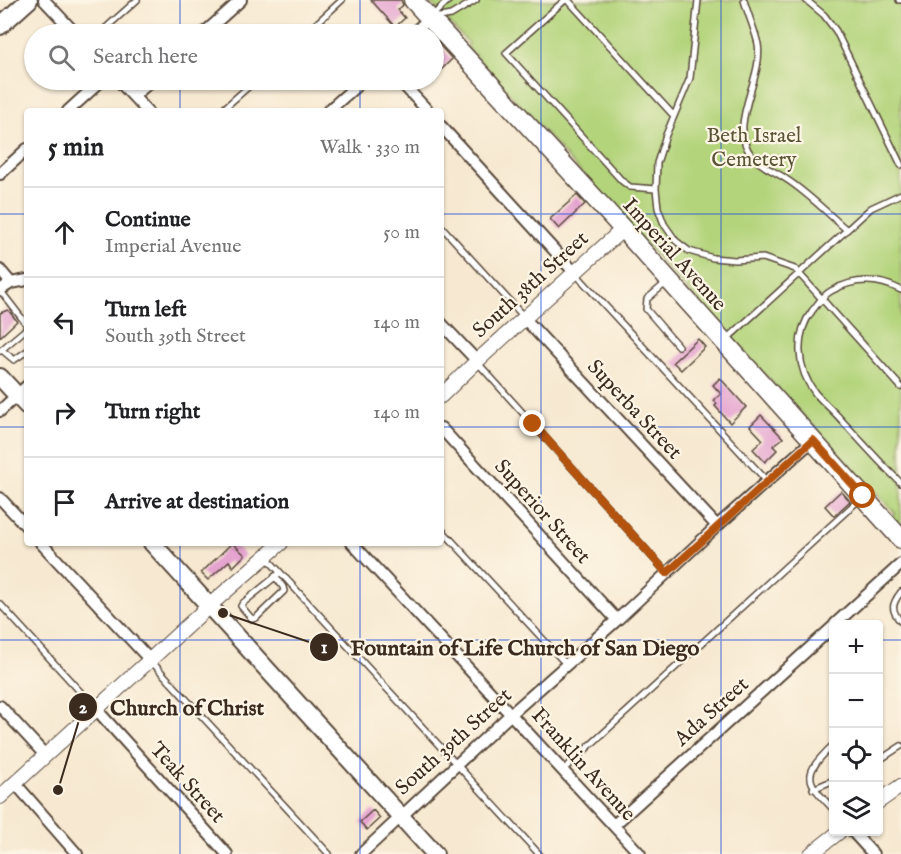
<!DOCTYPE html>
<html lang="en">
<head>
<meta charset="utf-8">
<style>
  body { margin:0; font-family:"IM FELL English",serif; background:#f6f6f6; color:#202124 }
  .controls { position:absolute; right:18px; bottom:18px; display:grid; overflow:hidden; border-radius:6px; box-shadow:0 2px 4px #0004 }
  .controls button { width:54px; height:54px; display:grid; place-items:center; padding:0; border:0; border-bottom:2px solid #e0e0e0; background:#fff; color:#202124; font:30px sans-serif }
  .stop { position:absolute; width:18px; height:18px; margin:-14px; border:4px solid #b45309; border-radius:50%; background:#fff }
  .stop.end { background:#b45309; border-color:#fff; box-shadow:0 2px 6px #0008 }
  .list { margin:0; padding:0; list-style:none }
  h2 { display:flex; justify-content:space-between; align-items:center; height:78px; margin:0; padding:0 24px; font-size:26px }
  h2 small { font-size:20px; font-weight:400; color:#757577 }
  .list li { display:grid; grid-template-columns:39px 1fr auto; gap:18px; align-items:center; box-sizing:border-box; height:90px; padding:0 24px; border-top:2px solid #e0e0e0 }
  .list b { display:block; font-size:22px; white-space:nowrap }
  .list p { margin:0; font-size:20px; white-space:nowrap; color:#757577 }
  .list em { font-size:20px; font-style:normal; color:#757577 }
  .icon { flex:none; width:33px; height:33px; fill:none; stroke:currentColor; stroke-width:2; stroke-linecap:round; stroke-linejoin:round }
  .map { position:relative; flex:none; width:901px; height:854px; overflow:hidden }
  .search { position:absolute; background:#fff; box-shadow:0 2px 4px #0004; left:24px; top:24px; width:420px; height:66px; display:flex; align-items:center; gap:15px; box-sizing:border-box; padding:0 21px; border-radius:33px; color:#757577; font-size:22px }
  .panel { position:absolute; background:#fff; box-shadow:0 2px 4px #0004; left:24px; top:108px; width:420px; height:438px; border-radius:6px }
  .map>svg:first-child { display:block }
  .green { fill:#b4d47b; stroke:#787f4c; stroke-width:1.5 }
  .building { fill:#e5a3d0 }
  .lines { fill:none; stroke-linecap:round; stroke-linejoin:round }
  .service-casing { stroke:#574739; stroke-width:8 }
  .minor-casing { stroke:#574739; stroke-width:14 }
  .tertiary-casing { stroke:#574739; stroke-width:16 }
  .secondary-casing { stroke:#574739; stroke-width:20 }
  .primary-casing { stroke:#574739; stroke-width:21 }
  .service { stroke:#fff; stroke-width:5 }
  .minor { stroke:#fff; stroke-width:10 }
  .tertiary { stroke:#fff; stroke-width:14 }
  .secondary { stroke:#fff; stroke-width:16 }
  .primary { stroke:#fff; stroke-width:18 }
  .route { stroke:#b45309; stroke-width:8 }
  .grid { fill:none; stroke:#1d4ed8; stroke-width:1.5; stroke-opacity:0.55 }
  .labels { text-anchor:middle; stroke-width:4.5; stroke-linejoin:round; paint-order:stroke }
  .park-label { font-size:21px; fill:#595435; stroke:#fcf5e5 }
  .street-label { font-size:21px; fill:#3b2a1e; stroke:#fcf5e5 }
  .leader { fill:none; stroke:#3b2a1e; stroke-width:2 }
  .callout-dot { fill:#3b2a1e; stroke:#fcf5e5; stroke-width:2 }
  .mark-label { font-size:18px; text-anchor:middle; font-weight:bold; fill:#fff }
  .callout-label { font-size:22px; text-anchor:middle; font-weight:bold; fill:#3b2a1e; stroke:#fcf5e5; stroke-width:4.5; stroke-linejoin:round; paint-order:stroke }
</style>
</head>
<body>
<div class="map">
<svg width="901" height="854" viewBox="0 0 901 854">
  <rect width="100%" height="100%" fill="#fcf5e5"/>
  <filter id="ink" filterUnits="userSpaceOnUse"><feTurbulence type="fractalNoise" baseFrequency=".0167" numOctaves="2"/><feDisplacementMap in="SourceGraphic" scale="12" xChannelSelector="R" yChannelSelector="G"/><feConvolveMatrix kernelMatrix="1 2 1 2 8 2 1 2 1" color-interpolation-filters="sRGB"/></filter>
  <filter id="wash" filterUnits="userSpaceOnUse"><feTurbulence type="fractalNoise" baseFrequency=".008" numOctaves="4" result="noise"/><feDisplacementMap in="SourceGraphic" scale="24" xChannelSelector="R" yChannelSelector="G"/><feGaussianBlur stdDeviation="1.35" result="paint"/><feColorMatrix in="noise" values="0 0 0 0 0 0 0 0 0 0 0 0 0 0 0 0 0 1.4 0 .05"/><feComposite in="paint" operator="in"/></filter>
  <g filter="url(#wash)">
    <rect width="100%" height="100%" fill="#f7e9d1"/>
    <path class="green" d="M428,0H901V527L892,517L895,513L735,343L467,47L468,43Z"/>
    <g id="blocks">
      <path class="building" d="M371,0H401L403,5L398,10L405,18L395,27Z
        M434,39L452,59L434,77Z
        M577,195L585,204L559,229L550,219Z
        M8,310L17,321L0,337V313Z
        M698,339L705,347L681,370L673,362Z
        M720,378L746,407L730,423L715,406L717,404L714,400L721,394L713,385Z
        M761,415L783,438L773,446L777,450L765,462L753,449L763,440L750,426Z
        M841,491L850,501L834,516L825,506Z
        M232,543L245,555L233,567L229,561L208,580L201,573Z
        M373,810L380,818L367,830L360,822Z"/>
    </g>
  </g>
  <g filter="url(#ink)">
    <use href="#blocks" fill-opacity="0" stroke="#574739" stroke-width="1.5"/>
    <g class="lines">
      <g class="service-casing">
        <path id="service" d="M565,0L506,53L622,181L630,187L656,189
          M568,0L674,116
          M698,0L690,78L666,135L657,163L656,189L658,208L664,224L676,241L689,251L713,258L735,260L763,258L795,269L901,387
          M744,0C748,15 755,30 758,44C764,79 726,125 752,156C761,167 775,171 786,179C808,193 827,213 847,230
          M806,0L824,15L836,31L901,165
          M899,0H901
          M433,15L449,0
          M434,18L451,15L476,0
          M99,34L137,0
          M305,34L342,0
          M221,111L256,80
          M441,226L525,318
          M575,273L767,481
          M667,282L647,299L646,309L678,346
          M901,290C878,278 854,278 831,291C822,296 818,304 812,311C794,335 797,369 815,393C824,403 835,412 844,423C863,443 881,464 901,483
          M727,339L871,208L901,194
          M2,350L14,360L27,351
          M0,351L26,329L27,325L0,290
          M477,362L667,573
          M441,529L566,664
          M266,557L539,854
          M275,576L283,587L284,591L256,618L252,619L241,606L243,603L280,573
          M901,592C891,605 891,610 901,622
          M0,604L96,709
          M151,661L329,854
          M834,744C802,775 804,779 834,810
          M878,761L901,746
          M563,770L861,498
          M813,789L834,780"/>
      </g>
      <g class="minor-casing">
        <path id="minor" d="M44,0L76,34
          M203,34L241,0
          M412,34L429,19
          M118,80L147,111
          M399,80L428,111
          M134,96L152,80
          M68,111L102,80
          M328,111L363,80
          M441,126L575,273
          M0,174L27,149
          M0,270L11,283
          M0,290L11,283L27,280
          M525,319L717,526
          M441,323L477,361
          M0,411L27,386
          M441,428L617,620
          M0,498L27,527
          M41,543L150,660
          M352,543L640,854
          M835,624L901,564
          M0,706L45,755
          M96,709L227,854
          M15,783L77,854
          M614,825L834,626
          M853,832L873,854
          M361,854L511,714L617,620L717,526L813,440"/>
      </g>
      <g class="tertiary-casing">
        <path id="tertiary" d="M441,396L477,361L623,229
          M0,797L209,606L281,543
          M878,802L901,786
          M811,854L839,832"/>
      </g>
      <g class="secondary-casing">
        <path id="secondary" d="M0,26L29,0
          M0,377L27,406
          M152,543L435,854"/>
      </g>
      <g class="primary-casing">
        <path id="primary" d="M413,0L623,229L901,539"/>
      </g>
      <use href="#service" class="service"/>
      <use href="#minor" class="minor"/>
      <use href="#tertiary" class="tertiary"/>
      <use href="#secondary" class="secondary"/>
      <use href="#primary" class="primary"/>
    </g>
  </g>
  <g class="lines" filter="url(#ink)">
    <path class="route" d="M533,424L667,573L813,440L863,496"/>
  </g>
  <path class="grid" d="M180,0V34M360,0V34M541,0V854M721,0V854M180,80V111M360,80V111M0,214H27M441,214H901M0,427H27M441,427H901M180,543V854M360,543V854M0,640H834M878,640H901"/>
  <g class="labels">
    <g class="park-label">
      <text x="754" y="142">Beth Israel<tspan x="754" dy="24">Cemetery</tspan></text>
    </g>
    <g class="street-label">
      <text transform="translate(675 254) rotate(48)" y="7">Imperial Avenue</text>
      <text transform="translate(530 284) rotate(-42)" y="7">South 38th Street</text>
      <text transform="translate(635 409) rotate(47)" y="7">Superba Street</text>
      <text transform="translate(543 511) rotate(48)" y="7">Superior Street</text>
      <text transform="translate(711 711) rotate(-42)" y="7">Ada Street</text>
      <text transform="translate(453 741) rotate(-42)" y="7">South 39th Street</text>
      <text transform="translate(584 764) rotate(48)" y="7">Franklin Avenue</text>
      <text transform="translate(188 782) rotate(48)" y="7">Teak Street</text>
    </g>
  </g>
  <path class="leader" d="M223 613L324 647M58 790L83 707"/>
  <g class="callout-dot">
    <circle cx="223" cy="613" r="6"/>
    <circle cx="58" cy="790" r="6"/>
    <circle cx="324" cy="647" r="15"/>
    <circle cx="83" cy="707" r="15"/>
  </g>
  <g class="mark-label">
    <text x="324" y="653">1</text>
    <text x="83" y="713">2</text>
  </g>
  <g class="callout-label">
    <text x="525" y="655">Fountain of Life Church of San Diego</text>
    <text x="187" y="715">Church of Christ</text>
  </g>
</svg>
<div class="controls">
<button>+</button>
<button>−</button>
<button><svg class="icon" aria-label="locate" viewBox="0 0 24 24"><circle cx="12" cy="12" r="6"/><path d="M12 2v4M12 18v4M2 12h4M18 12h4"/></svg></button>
<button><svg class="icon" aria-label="layers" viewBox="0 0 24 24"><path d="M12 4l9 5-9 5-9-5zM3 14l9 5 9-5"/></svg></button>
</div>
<div class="stop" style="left:863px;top:496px"></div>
<div class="stop end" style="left:533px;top:424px"></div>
<div class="search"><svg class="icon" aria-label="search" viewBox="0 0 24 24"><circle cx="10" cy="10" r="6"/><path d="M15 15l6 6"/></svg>Search here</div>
<section class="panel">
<h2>5 min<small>Walk · 330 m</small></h2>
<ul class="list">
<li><svg class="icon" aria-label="ahead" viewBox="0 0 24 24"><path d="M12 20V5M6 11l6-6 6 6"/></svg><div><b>Continue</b><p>Imperial Avenue</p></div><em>50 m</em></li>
<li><svg class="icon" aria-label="left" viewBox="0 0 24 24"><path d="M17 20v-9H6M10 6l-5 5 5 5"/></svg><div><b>Turn left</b><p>South 39th Street</p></div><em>140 m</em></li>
<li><svg class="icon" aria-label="right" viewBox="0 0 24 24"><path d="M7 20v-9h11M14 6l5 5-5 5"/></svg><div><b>Turn right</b></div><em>140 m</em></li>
<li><svg class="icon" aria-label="arrive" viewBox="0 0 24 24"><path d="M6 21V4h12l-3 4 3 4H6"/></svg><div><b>Arrive at destination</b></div></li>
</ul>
</section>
</div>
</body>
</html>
